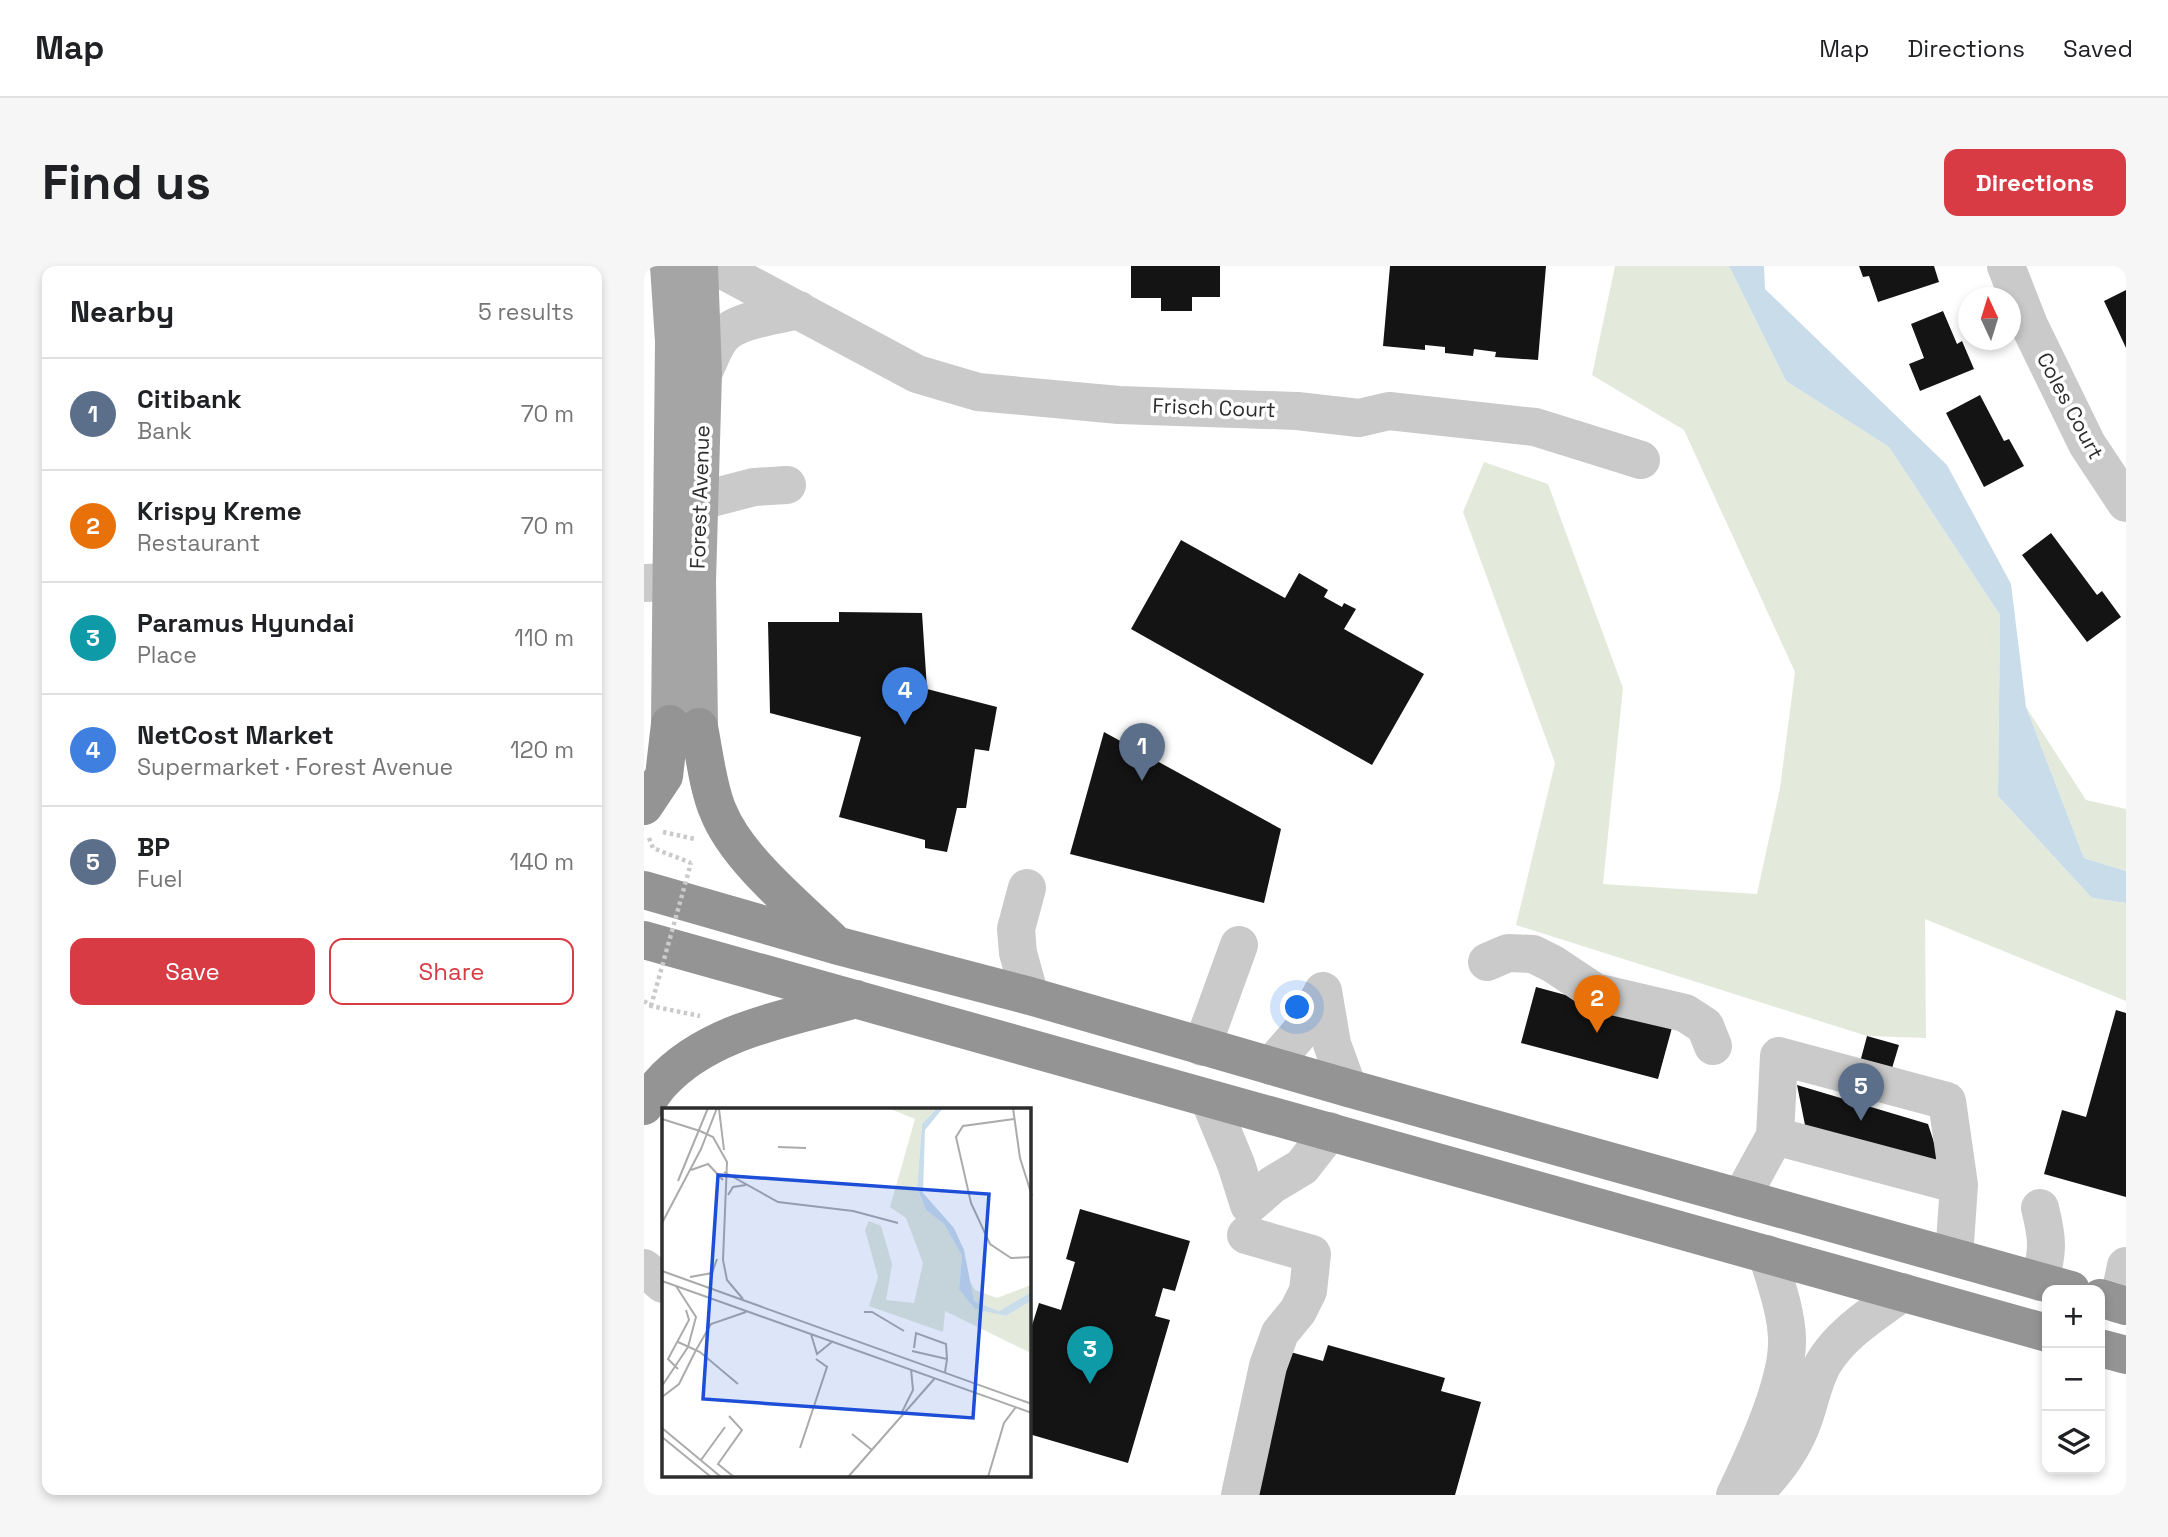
<!DOCTYPE html>
<html lang="en">
<head>
<meta charset="utf-8">
<style>
  body { margin:0; font-family:"Space Grotesk",sans-serif; background:#f6f6f6; color:#202124 }
  .controls { position:absolute; right:21px; bottom:21px; display:grid; overflow:hidden; border-radius:14px; box-shadow:0 4px 10px #0003 }
  .controls button { width:63px; height:63px; display:grid; place-items:center; padding:0; border:0; border-bottom:2px solid #e0e0e0; background:#fff; color:#202124; font:35px sans-serif }
  .compass { position:absolute; left:1314px; top:21px; width:63px; height:63px; border-radius:50%; background:#fff; box-shadow:0 4px 10px #0003; rotate:356deg }
  .you { position:absolute; left:654px; top:742px; width:24px; height:24px; margin:-18px; border:5px solid #fff; border-radius:50%; background:#1a73e8; box-shadow:0 0 0 10px #1a73e833 }
  .badge { display:grid; place-items:center; width:46px; height:46px; border-radius:50%; background:#d93b45; color:#fff; font-size:23px; font-weight:700 }
  .pin { position:absolute; translate:-50% -58px; filter:drop-shadow(0 2px 4px #0008) }
  .pin::after { content:''; position:absolute; top:37px; width:24px; height:21px; background:inherit; clip-path:polygon(0 0,100% 0,50% 100%) }
  .list { margin:0; padding:0; list-style:none }
  h2 { display:flex; justify-content:space-between; align-items:center; height:91px; margin:0; padding:0 28px; font-size:30px }
  h2 small { font-size:23px; font-weight:400; color:#757577 }
  .list li { display:grid; grid-template-columns:46px 1fr auto; gap:21px; align-items:center; box-sizing:border-box; height:112px; padding:0 28px; border-top:2px solid #e0e0e0 }
  .list b { display:block; font-size:26px; white-space:nowrap }
  .list p { margin:0; font-size:23px; white-space:nowrap; color:#757577 }
  .list em { font-size:23px; font-style:normal; color:#757577 }
  .actions { display:flex; gap:14px; padding:21px 28px }
  .actions a { flex:1; padding:16px 0; border:2px solid #d93b45; border-radius:14px; text-align:center; font-size:24px; color:#d93b45 }
  .actions .main { background:#d93b45; color:#fff }
  .icon { flex:none; width:38px; height:38px; fill:none; stroke:currentColor; stroke-width:2; stroke-linecap:round; stroke-linejoin:round }
  .map { position:relative; flex:none; width:1482px; height:1229px; overflow:hidden; border-radius:14px }
  header { display:flex; align-items:center; gap:42px; box-sizing:border-box; height:98px; padding:0 35px; background:#fff; border-bottom:2px solid #e0e0e0 }
  header strong { font-size:33px }
  nav { display:flex; gap:38px; margin-inline-start:auto; font-size:24px }
  .intro { display:flex; align-items:center; justify-content:space-between; box-sizing:border-box; height:168px; padding:0 42px }
  h1 { margin:0; font-size:49px }
  .button { padding:18px 32px; border-radius:14px; background:#d93b45; color:#fff; font-size:24px; font-weight:700 }
  main { display:flex; gap:42px; padding:0 42px }
  aside { flex:1; background:#fff; border-radius:14px; box-shadow:0 4px 10px #0003 }
  .map>svg:first-child { display:block }
  .green { fill:#e3eadc }
  .water { fill:#c9dce9 }
  .building { fill:#141414 }
  .lines { fill:none; stroke-linecap:round; stroke-linejoin:round }
  .path { stroke:#cacaca; stroke-width:4.5; stroke-dasharray:3.5 3.5; stroke-linecap:butt }
  .minor { stroke:#cacaca; stroke-width:38 }
  .major { stroke:#a5a5a5; stroke-width:38 }
  .highway { stroke:#949494; stroke-width:38 }
  .path-bridge { stroke:#cacaca; stroke-width:4.5; stroke-dasharray:3.5 3.5; stroke-linecap:butt }
  .labels { text-anchor:middle; stroke-width:7; stroke-linejoin:round; paint-order:stroke }
  .street-label { font-size:21px; fill:#2d2d2d; stroke:#fff }
  .inset-road { fill:none; stroke:#ababab; stroke-width:2 }
  .view { fill:#1d4ed8; fill-opacity:0.15; stroke:#1d4ed8; stroke-width:3.5 }
  .inset-edge { fill:none; stroke:#2d2d2d; stroke-width:3.5 }
</style>
</head>
<body>
<header>
<strong>Map</strong>
<nav><a>Map</a><a>Directions</a><a>Saved</a></nav>
</header>
<div class="intro"><h1>Find us</h1><a class="button">Directions</a></div>
<main>
<aside>
<h2>Nearby<small>5 results</small></h2>
<ul class="list">
<li><span class="badge" style="background:#5c6f8a">1</span><div><b>Citibank</b><p>Bank</p></div><em>70 m</em></li>
<li><span class="badge" style="background:#e8710a">2</span><div><b>Krispy Kreme</b><p>Restaurant</p></div><em>70 m</em></li>
<li><span class="badge" style="background:#0f9aa8">3</span><div><b>Paramus Hyundai</b><p>Place</p></div><em>110 m</em></li>
<li><span class="badge" style="background:#3f7fe0">4</span><div><b>NetCost Market</b><p>Supermarket · Forest Avenue</p></div><em>120 m</em></li>
<li><span class="badge" style="background:#5c6f8a">5</span><div><b>BP</b><p>Fuel</p></div><em>140 m</em></li>
</ul>
<div class="actions"><a class="main">Save</a><a>Share</a></div>
</aside>
<div class="map">
<svg width="1482" height="1229" viewBox="0 0 1482 1229">
  <rect width="100%" height="100%" fill="#fff"/>
  <path class="green" d="M971,0H1085L1142,115L1245,181L1356,349L1354,530L1448,632L1482,637V735L1281,653L1282,772L1223,770L872,659L911,497L819,246L840,196L904,218L979,422L959,618L1113,628L1136,522L1151,406L1040,164L948,109Z
    M1382,441L1442,534L1482,543V605L1440,592Z"/>
  <path class="water" d="M1085,0H1120L1121,23L1303,199L1367,318L1382,441L1440,592L1482,605V637L1448,632L1354,530L1356,349L1245,181L1142,115Z"/>
  <path class="building" d="M487,0H576V31H548V45H517V32H487Z
    M746,0H902L894,94L851,91L852,86L830,83L829,90L801,87V81L781,79V84L739,80Z
    M1215,0H1290L1295,16L1234,36L1225,10L1219,11Z
    M1482,24V82L1460,35Z
    M1299,45L1313,78L1318,75L1330,103L1276,125L1265,98L1280,92L1267,58Z
    M1336,129L1360,175L1365,173L1380,200L1340,221L1302,147Z
    M1407,267L1453,329L1458,325L1477,351L1443,376L1378,289Z
    M537,274L641,332L655,307L684,324L680,331L698,341L700,337L712,343L700,363L780,408L728,499L487,363Z
    M195,346L278,347L283,423L353,441L345,485L331,483L322,542H313L303,586L281,582V574L195,551L217,471L126,447L124,356H195Z
    M460,466L637,563L620,637L426,588Z
    M892,721L1029,758L1014,813L877,777Z
    M1472,744L1482,747V931L1400,908L1418,844L1442,851Z
    M1223,770L1255,779L1246,809L1215,800Z
    M1153,819L1284,858L1298,901L1162,864Z
    M436,943L546,975L531,1025L519,1022L511,1050L526,1054L484,1197L385,1168V1069L395,1037L417,1044L431,996L422,993Z
    M684,1079L801,1112L797,1125L837,1136L811,1229H598L639,1084L679,1095Z"/>
  <g class="lines">
    <path class="path" d="M19,566L51,573
      M5,572L9,582L47,597
      M0,735L7,740L56,750"/>
    <path class="minor" d="M71,0L273,108L334,126L475,139L653,145L715,152L745,145L891,161L997,194
      M1362,0L1385,59L1443,178L1482,237
      M59,107C65,96 69,82 77,72C91,53 133,50 155,44
      M56,235L110,221L143,219
      M0,317L53,315
      M383,622L372,663L374,687L386,730
      M843,696L864,687L889,688L909,698L951,726L1041,747L1061,760L1069,780
      M679,725L688,778L704,822
      M558,781L595,679
      M627,800L659,763L679,725
      M565,833L592,898L605,939L628,919L658,901L686,865
      M1131,870L1135,790L1303,835L1315,919
      M1097,932L1131,870L1315,919L1310,991
      M1396,942C1404,974 1404,984 1396,1016
      M0,1002L19,1018
      M1474,1038L1482,1000
      M596,1229L624,1100L636,1067L654,1045L664,1025L668,988L602,969
      M1091,1229C1110,1190 1145,1114 1143,1072C1142,1044 1131,1015 1123,988
      M1109,1229C1132,1205 1151,1181 1161,1149C1167,1131 1170,1114 1179,1098C1197,1067 1231,1047 1259,1026"/>
    <path class="major" d="M25,0L30,75L26,458
      M55,461L53,315L59,107L55,0"/>
    <path class="highway" d="M55,461C60,486 64,522 74,545C93,593 153,641 190,677
      M0,540L20,510L26,458
      M0,624L191,679L386,730L704,822L1427,1024
      M0,674L1403,1067
      M0,840C5,833 10,825 16,818C64,764 146,752 212,733
      M1456,1032L1482,1040
      M1456,1082L1482,1089"/>
    <path class="path-bridge" d="M7,740L47,597"/>
  </g>
  <g class="labels">
    <g class="street-label">
      <text transform="translate(1426 140) rotate(62)" y="7">Coles Court</text>
      <text transform="translate(570 142) rotate(2)" y="7">Frisch Court</text>
      <text transform="translate(56 231) rotate(-88)" y="7">Forest Avenue</text>
    </g>
  </g>
  <g transform="translate(18 842)">
    <rect width="369" height="369" fill="#fff"/>
    <path d="M226,0H275L260,16L255,81L264,102L282,116L300,148L297,181L313,200L344,208L369,193L367,244L283,203L281,224L207,198L216,169L203,122L207,113L219,118L230,156L224,192L252,195L261,155L244,110L228,99L253,11ZM303,165L313,182L335,190L369,177V184L337,203L312,193Z" fill="#e3eadc"/>
    <path d="M275,0H281L263,22L261,85L292,120L302,142L312,193L337,203L369,184V193L344,208L313,201L297,181L300,148L282,116L264,102L255,80L260,16Z" fill="#c9dce9"/>
    <path class="inset-road" d="M351,0L358,50L370,88M57,1L62,42M0,11L38,23M352,11L301,18L294,29L309,95L328,136L349,150L370,149M38,23L51,29L65,54L61,152M116,39L144,40M29,62L46,56L61,72M62,64L116,94L191,103L236,115M16,73L46,0M66,87L71,79L84,77M0,115L39,41L55,0M61,152L65,172L81,191M0,163L370,296M28,169L50,165L55,151M0,173L370,305M14,178L34,209L26,239M202,204H210L242,223M149,226L155,246L171,233M16,234L38,244L76,276M252,240L254,225L284,236L285,251M34,242L49,216L84,204M250,243L285,251L283,264M16,261L6,251L27,212L24,202M0,278L26,239M0,289L17,276L34,242M240,304L251,282L249,261M67,308L80,322L56,356L72,369M0,320L59,369M190,326L210,342M0,329L49,369M138,340L165,259L154,251M39,352L63,319M186,369L273,270M326,369L342,315L354,299"/>
    <path class="view" d="M56,67L327,86L311,310L41,291Z"/>
    <rect width="369" height="369" class="inset-edge"/>
  </g>
</svg>
<div class="controls">
<button>+</button>
<button>−</button>
<button><svg class="icon" aria-label="layers" viewBox="0 0 24 24"><path d="M12 4l9 5-9 5-9-5zM3 14l9 5 9-5"/></svg></button>
</div>
<svg class="compass" viewBox="-18 -18 36 36"><path d="M0-13l5 13h-10z" fill="#e53935"/><path d="M0 13l5-13h-10z" fill="#757577"/></svg>
<div class="you"></div>
<div class="pin badge" style="left:498px;top:515px;background:#5c6f8a">1</div>
<div class="pin badge" style="left:953px;top:767px;background:#e8710a">2</div>
<div class="pin badge" style="left:446px;top:1118px;background:#0f9aa8">3</div>
<div class="pin badge" style="left:261px;top:459px;background:#3f7fe0">4</div>
<div class="pin badge" style="left:1217px;top:855px;background:#5c6f8a">5</div>
</div>
</main>
</body>
</html>
